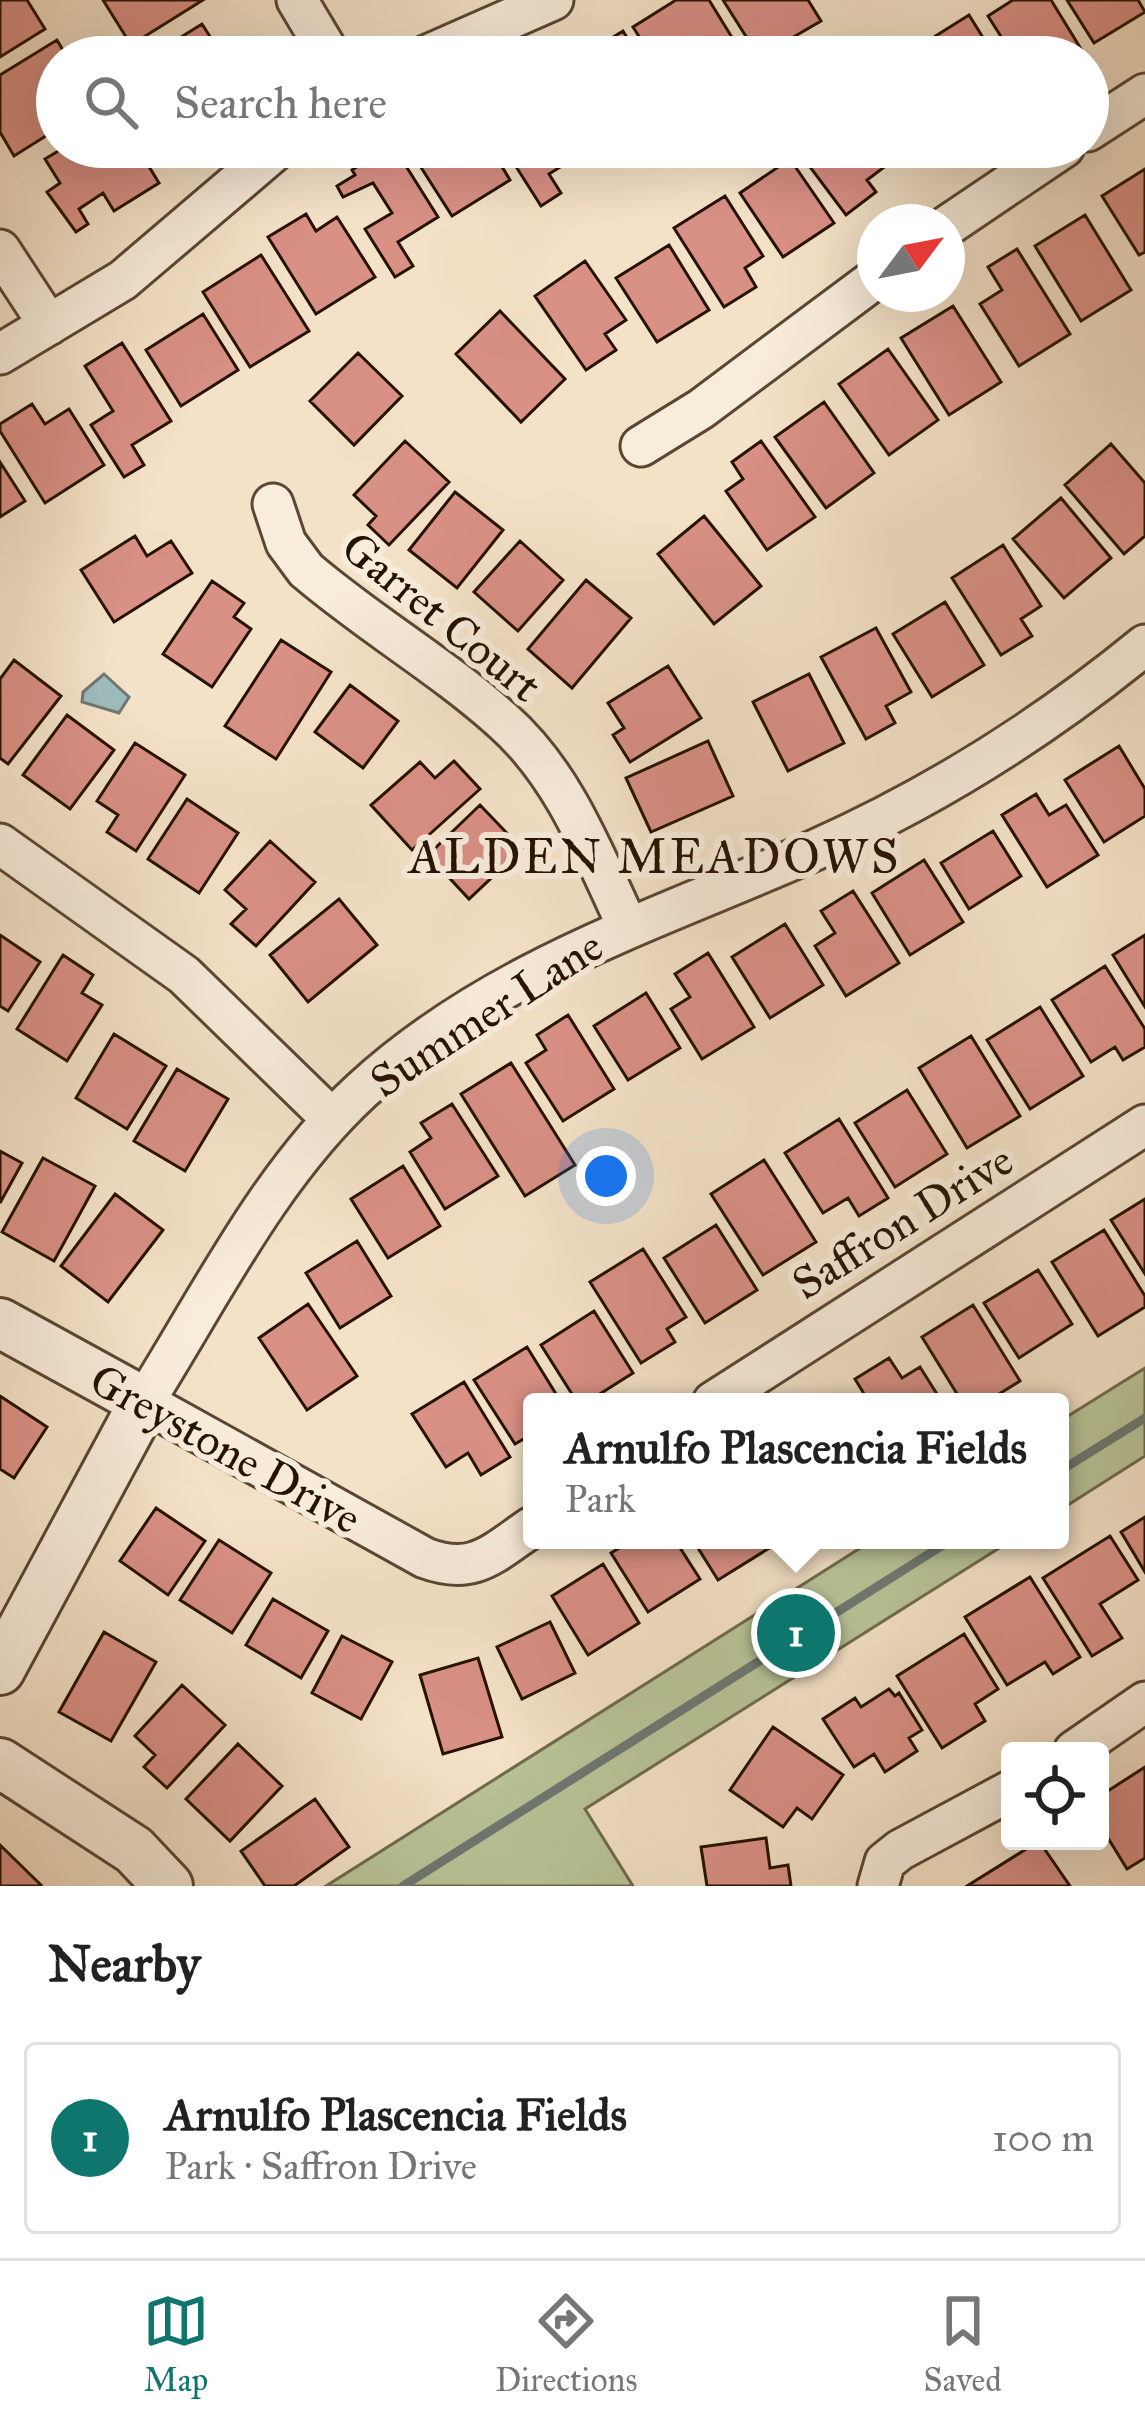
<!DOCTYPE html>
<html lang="en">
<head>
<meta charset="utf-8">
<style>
  body { margin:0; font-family:"IM FELL Great Primer",serif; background:#f6f6f6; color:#222 }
  .controls { position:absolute; right:36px; bottom:36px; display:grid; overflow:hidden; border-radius:12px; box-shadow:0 12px 48px #0002 }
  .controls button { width:108px; height:108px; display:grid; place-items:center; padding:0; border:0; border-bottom:3px solid #e0e0e0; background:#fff; color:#222; font:60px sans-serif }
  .compass { position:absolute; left:857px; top:204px; width:108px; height:108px; border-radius:50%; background:#fff; box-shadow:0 12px 48px #0002; rotate:58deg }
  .you { position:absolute; left:606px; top:1176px; width:42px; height:42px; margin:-30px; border:9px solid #fff; border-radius:50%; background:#1a73e8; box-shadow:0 0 0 18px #1a73e833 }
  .badge { display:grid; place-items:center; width:78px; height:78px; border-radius:50%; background:#0f766e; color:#fff; font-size:39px; font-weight:700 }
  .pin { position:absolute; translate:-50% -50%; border:6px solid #fff; box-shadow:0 3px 12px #0006 }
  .popup { position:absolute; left:523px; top:1393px; width:546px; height:156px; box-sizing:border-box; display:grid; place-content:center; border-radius:12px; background:#fff; filter:drop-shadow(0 3px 9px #0005); font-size:39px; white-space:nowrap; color:#767676 }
  .popup b { font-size:45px; color:#222 }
  .popup::after { content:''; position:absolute; left:50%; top:100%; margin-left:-24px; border:24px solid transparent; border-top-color:#fff }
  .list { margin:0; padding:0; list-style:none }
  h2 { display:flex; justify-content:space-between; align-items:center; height:156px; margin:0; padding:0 48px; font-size:51px }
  h2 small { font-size:39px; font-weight:400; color:#767676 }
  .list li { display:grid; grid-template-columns:78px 1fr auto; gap:36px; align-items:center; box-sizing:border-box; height:192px; margin:0 24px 24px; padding:0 24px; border:3px solid #e0e0e0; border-radius:12px }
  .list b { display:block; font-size:45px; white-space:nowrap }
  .list p { margin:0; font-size:39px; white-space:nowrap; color:#767676 }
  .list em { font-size:39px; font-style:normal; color:#767676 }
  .icon { flex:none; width:66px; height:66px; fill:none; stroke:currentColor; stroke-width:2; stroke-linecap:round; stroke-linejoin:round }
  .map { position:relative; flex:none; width:1145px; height:1886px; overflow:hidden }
  .search { position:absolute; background:#fff; box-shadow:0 12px 48px #0002; left:36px; right:36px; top:36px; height:132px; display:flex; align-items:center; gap:30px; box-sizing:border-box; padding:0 42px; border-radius:66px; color:#767676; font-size:45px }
  .sheet { height:372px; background:#fff }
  nav { display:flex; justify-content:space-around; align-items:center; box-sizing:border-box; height:168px; border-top:3px solid #e0e0e0; background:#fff; font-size:33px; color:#767676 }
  nav a { display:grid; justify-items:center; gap:6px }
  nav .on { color:#0f766e }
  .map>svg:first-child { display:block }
  .green { fill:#b8c498; stroke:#6f6b4c; stroke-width:3 }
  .water { fill:#9ebcbe; stroke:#6e7872; stroke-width:3 }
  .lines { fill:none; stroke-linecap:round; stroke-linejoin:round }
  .stream { stroke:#6e7872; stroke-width:9 }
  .building { fill:#d99085; stroke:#261201; stroke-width:3 }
  .minor-casing { stroke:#5a4633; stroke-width:45 }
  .tertiary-casing { stroke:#5a4633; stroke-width:54 }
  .minor { stroke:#f8ecdb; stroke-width:39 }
  .tertiary { stroke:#f8ecdb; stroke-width:48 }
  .labels { text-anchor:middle; stroke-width:12; stroke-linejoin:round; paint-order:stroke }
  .street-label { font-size:45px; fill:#261201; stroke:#f8ecdb }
  .neighbourhood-label { font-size:48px; letter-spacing:3px; fill:#261201; stroke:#f8ecdb }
</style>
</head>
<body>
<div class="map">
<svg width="1145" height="1886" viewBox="0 0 1145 1886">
  <rect width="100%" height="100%" fill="#f4e2c8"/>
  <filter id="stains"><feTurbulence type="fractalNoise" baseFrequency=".00167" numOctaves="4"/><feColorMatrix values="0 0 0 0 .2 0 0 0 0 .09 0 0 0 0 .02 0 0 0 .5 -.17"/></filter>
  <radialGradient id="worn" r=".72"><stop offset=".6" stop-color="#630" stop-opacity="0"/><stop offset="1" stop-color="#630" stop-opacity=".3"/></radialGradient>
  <path class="green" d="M1145,1368V1456L1060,1510V1421Z
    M873,1540H1012L585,1809L633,1886H326Z"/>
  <path class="water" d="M104,674L129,697L119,713L82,702L83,692Z"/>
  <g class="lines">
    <path class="stream" d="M1060,1471L1145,1418
      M403,1886L951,1540"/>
  </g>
  <path class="building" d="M0,0H27L45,29L0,57Z
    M103,0H203L131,45Z
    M676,0H709L744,57H652L633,27Z
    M723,0H808L821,21L759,57Z
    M1013,0H1051L1081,49L1068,57H1014L988,16Z
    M1067,0H1138L1145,12L1094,43Z
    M969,15L995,57H924L918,47Z
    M202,24L218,49L236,38L248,57H149Z
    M623,31L639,57H596L592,50Z
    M57,40L67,57H57V129L14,156L0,132V75Z
    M65,147H137L159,183L114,211L103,193L79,209L88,224L76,232L47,192L60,183L45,159Z
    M388,147H394L438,217L398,242L413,266L395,277L365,229L392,213L373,183L343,197L337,186L355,175L352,170Z
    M408,147H490L510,180L452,216Z
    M519,147H587L589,149L549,174L561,193L541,206L508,154Z
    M795,147H874L887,165L867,180L876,192L846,215Z
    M890,147H931L902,165Z
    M790,159L834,223L783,257L740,193Z
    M1145,169V252L1139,255L1102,196Z
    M725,196L763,256L745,268L756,287L724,307L674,228Z
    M306,214L316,231L337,217L375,277L316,314L268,237Z
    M1085,215L1131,290L1081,321L1035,246Z
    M669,245L709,310L657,342L616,278Z
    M1017,249L1070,334L1019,366L980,304L1002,290L988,267Z
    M261,255L309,331L250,367L203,292Z
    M585,261L626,320L605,334L616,350L586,370L535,296Z
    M953,306L1001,382L949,415L901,338Z
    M500,311L565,379L521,422L456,354Z
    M203,314L238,370L181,406L146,350Z
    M122,343L171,421L132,445L144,465L124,477L91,425L113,411L85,366Z
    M888,349L938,420L889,455L839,384Z
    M358,353L402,396L354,445L310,401Z
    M824,402L874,473L826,508L775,437Z
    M32,404L45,424L69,409L104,465L45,503L0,431V424Z
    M405,441L449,482L389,545L368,525L376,516L354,495Z
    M761,441L815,517L767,550L726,491L743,479L732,462Z
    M1111,444L1145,483V536L1124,554L1065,485Z
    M0,462L25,501L0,517Z
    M455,492L503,530L457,588L409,550Z
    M1061,498L1111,558L1064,598L1013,539Z
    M704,516L761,586L714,624L658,554Z
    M135,536L147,556L171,541L192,573L114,622L81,570Z
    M520,541L563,580L518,631L474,592Z
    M1003,545L1041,606L1021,619L1032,636L1001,655L952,578Z
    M586,580L631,618L572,688L528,649Z
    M212,581L244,603L234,617L251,629L212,687L163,654Z
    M945,602L984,665L932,697L893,634Z
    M876,628L911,692L886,706L895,723L866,739L821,657Z
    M281,640L331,672L276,759L225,726Z
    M14,660L61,696L8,764L0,758V679Z
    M668,666L701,718L630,762L613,735L624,728L608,703Z
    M809,674L844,743L788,771L753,702Z
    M350,685L398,721L363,768L315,732Z
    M67,715L114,750L70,809L23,775Z
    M708,741L733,796L651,832L626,778Z
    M135,743L185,775L136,851L107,832L118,815L97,801Z
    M1119,746L1145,789V816L1104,842L1065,780Z
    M454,761L480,789L412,850L371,805L420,762L435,778Z
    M1036,794L1049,815L1066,805L1098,855L1047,887L1002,815Z
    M187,799L238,833L199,893L148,859Z
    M480,805L522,849L469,899L428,855Z
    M993,831L1021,876L969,909L941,863Z
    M270,841L315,882L256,946L231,924L246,909L225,890Z
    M924,860L963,922L910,955L872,893Z
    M853,891L899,963L846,996L815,946L835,933L821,911Z
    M339,899L377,945L308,1002L270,955Z
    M785,924L823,985L770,1018L732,957Z
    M0,935L40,962L8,1011L0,1006Z
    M1145,935V1007L1113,955Z
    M708,953L754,1027L702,1059L671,1009L690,997L675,974Z
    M63,955L93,975L82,993L102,1005L67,1061L17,1029Z
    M1105,966L1145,1029V1047L1123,1060L1115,1047L1091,1062L1052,1000Z
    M646,993L680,1048L628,1080L594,1026Z
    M1040,1007L1083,1076L1030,1109L987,1040Z
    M568,1015L614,1089L563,1121L526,1063L546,1050L537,1035Z
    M114,1034L166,1066L127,1129L76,1098Z
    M971,1036L1020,1116L967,1148L919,1068Z
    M511,1063L575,1165L525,1196L461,1094Z
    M177,1069L228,1099L185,1171L134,1141Z
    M907,1090L947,1154L895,1187L855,1123Z
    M452,1104L498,1176L445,1209L410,1152L431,1138L421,1123Z
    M839,1119L888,1198L859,1216L848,1198L823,1213L785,1153Z
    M0,1151L22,1163L0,1203Z
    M43,1158L95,1186L54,1261L2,1232Z
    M764,1160L816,1242L763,1275L711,1194Z
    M403,1166L440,1226L388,1258L351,1199Z
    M115,1194L163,1230L108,1302L61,1266Z
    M1145,1199V1274L1111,1220Z
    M716,1225L757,1290L705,1323L664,1258Z
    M1104,1230L1145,1296V1307L1098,1336L1052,1262Z
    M357,1241L391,1296L340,1328L306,1273Z
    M643,1249L686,1317L667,1329L675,1342L641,1363L590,1282Z
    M1038,1270L1072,1324L1019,1358L984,1303Z
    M308,1304L357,1376L307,1410L259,1338Z
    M973,1305L1020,1381L986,1402H962L922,1337Z
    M594,1311L633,1373L587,1402H577L541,1345Z
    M527,1347L561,1402H532V1434L515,1444L474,1380Z
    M889,1358L902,1378L920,1367L942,1402H869L855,1379Z
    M464,1382L510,1457L481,1475L468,1453L446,1467L412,1414Z
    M0,1396L47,1427L14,1478L0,1469Z
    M156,1508L205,1541L168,1595L120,1561Z
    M1145,1517V1572L1121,1532Z
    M1110,1536L1138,1580L1100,1604L1122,1638L1092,1656L1043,1578Z
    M219,1540L271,1573L232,1633L180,1600Z
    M632,1540H675L700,1579L648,1612L611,1553Z
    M693,1540H766L771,1547L718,1580Z
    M603,1564L639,1623L588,1655L552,1596Z
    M1030,1577L1080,1657L1053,1674L1045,1662L1007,1685L965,1617Z
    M273,1599L328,1631L301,1678L246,1645Z
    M550,1622L575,1673L522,1699L497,1647Z
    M104,1632L156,1662L111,1741L59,1712Z
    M964,1634L998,1689L975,1704L985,1721L942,1748L897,1676Z
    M342,1636L392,1662L361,1719L312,1693Z
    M478,1658L502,1737L443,1754L420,1675Z
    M182,1685L225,1725L167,1788L144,1767L155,1755L135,1736Z
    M889,1689L895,1696L899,1693L922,1730L909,1738L917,1751L885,1772L874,1754L854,1767L823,1719L855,1698L861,1707Z
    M773,1727L843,1775L812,1819L797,1808L783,1827L730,1790Z
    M238,1744L282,1786L230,1841L186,1799Z
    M1145,1767V1858L1127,1869L1100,1825V1796Z
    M315,1799L349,1847L294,1886H265L241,1851Z
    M766,1838L770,1868L788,1865L791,1886H707L701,1847Z
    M1039,1841L1070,1886H967Z
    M0,1845L41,1885L40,1886H0Z"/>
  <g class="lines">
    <g class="minor-casing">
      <path id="minor" d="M297,0L331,57
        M423,57L553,0
        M1088,131L1145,94
        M947,226L1064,147
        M0,250L49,325
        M0,354L123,280L279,147
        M641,446L701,409L875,279
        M273,504L286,543L306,570C369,624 442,666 503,721C564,775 593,853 627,925
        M0,844L184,975L332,1119
        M713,1402L1145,1125
        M532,1527C492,1554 474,1576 425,1558L144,1402C210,1297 269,1176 361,1091C492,970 657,920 815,850C934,797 1045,727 1145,645
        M1074,1751L1145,1702
        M878,1886L885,1862L900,1850L1010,1791"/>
    </g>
    <g class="tertiary-casing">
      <path id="tertiary" d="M0,1323L144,1402L0,1670
        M0,1763L134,1850L168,1886"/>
    </g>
    <use href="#minor" class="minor"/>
    <use href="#tertiary" class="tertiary"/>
  </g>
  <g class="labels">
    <g class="street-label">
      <text transform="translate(442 616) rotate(39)" y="16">Garret Court</text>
      <text transform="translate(486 1013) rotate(-33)" y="16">Summer Lane</text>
      <text transform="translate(902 1221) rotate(-32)" y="16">Saffron Drive</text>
      <text transform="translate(226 1448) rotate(29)" y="16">Greystone Drive</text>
    </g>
    <g class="neighbourhood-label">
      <text x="655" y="873">ALDEN MEADOWS</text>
    </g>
  </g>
  <rect width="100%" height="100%" filter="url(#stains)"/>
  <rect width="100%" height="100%" fill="url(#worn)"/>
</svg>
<div class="controls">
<button><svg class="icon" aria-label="locate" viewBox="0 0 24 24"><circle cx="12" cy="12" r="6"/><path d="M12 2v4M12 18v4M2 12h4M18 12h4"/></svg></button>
</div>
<svg class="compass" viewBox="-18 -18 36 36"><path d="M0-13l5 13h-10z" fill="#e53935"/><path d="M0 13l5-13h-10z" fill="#767676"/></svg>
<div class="you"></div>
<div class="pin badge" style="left:796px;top:1633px">1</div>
<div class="popup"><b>Arnulfo Plascencia Fields</b>Park</div>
<div class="search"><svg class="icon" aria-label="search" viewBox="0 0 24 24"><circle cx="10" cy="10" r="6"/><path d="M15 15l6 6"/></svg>Search here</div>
</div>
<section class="sheet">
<h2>Nearby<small></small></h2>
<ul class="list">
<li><span class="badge">1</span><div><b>Arnulfo Plascencia Fields</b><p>Park · Saffron Drive</p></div><em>100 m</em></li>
</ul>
</section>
<nav>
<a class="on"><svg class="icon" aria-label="map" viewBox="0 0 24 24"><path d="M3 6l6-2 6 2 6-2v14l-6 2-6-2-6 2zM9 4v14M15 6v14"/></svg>Map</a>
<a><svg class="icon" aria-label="directions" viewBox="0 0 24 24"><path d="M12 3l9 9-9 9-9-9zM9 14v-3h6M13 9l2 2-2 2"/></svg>Directions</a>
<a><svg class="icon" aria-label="saved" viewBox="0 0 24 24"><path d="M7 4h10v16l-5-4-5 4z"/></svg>Saved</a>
</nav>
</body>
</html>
